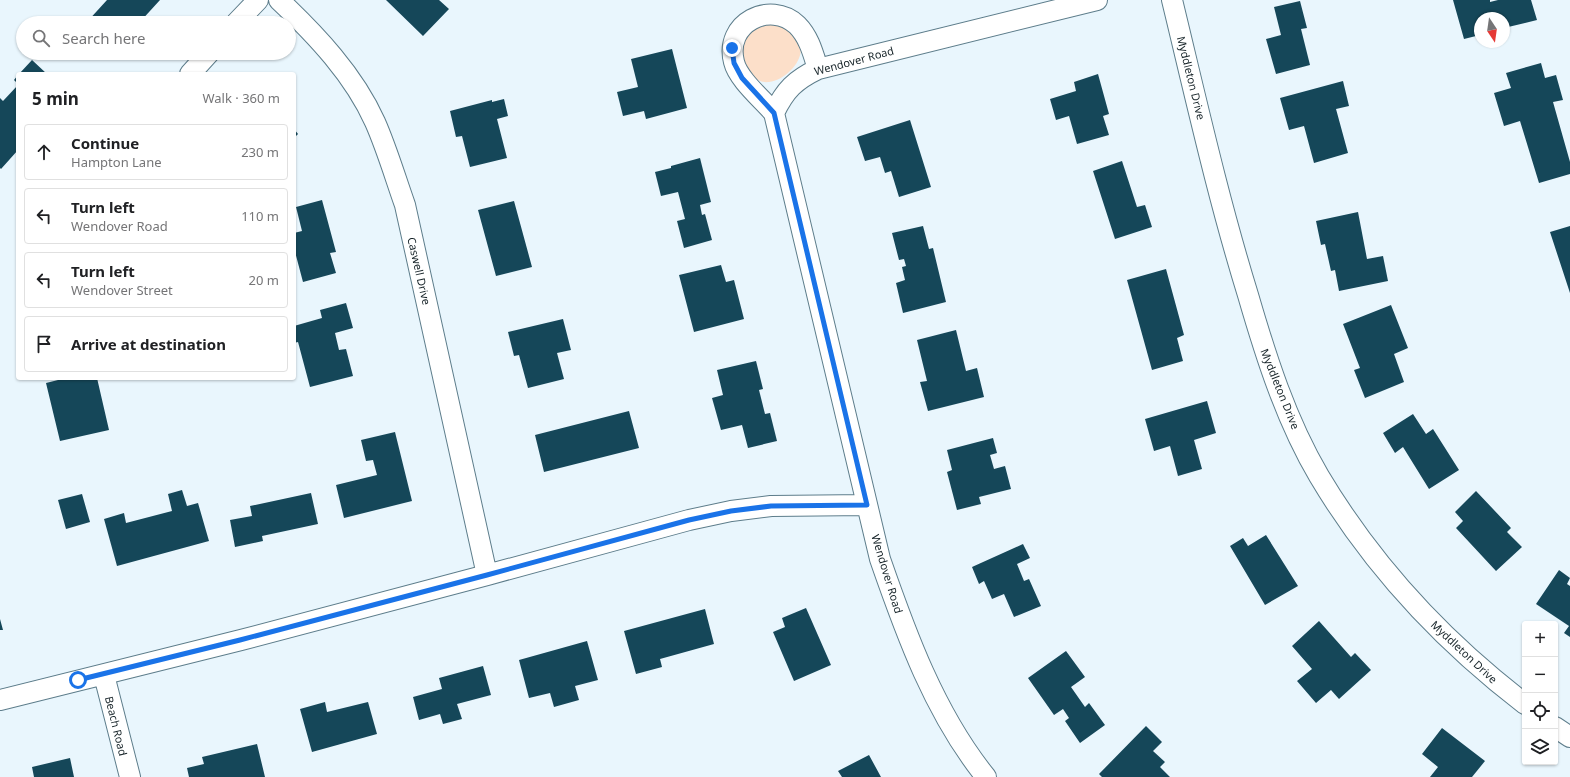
<!DOCTYPE html>
<html lang="en">
<head>
<meta charset="utf-8">
<style>
  body { margin:0; font-family:"Noto Sans",sans-serif; background:#f6f6f6; color:#202124 }
  .controls { position:absolute; right:12px; bottom:12px; display:grid; overflow:hidden; border-radius:4px; box-shadow:0 1px 3px #0004 }
  .controls button { width:36px; height:36px; display:grid; place-items:center; padding:0; border:0; border-bottom:1px solid #e0e0e0; background:#fff; color:#202124; font:20px sans-serif }
  .compass { position:absolute; left:1474px; top:12px; width:36px; height:36px; border-radius:50%; background:#fff; box-shadow:0 1px 3px #0004; rotate:167deg }
  .stop { position:absolute; width:12px; height:12px; margin:-9px; border:3px solid #1a73e8; border-radius:50%; background:#fff }
  .stop.end { background:#1a73e8; border-color:#fff; box-shadow:0 1px 4px #0008 }
  .list { margin:0; padding:0; list-style:none }
  h2 { display:flex; justify-content:space-between; align-items:center; height:52px; margin:0; padding:0 16px; font-size:17px }
  h2 small { font-size:13px; font-weight:400; color:#757577 }
  .list li { display:grid; grid-template-columns:26px 1fr auto; gap:12px; align-items:center; box-sizing:border-box; height:56px; margin:0 8px 8px; padding:0 8px; border:1px solid #e0e0e0; border-radius:4px }
  .list b { display:block; font-size:15px; white-space:nowrap }
  .list p { margin:0; font-size:13px; white-space:nowrap; color:#757577 }
  .list em { font-size:13px; font-style:normal; color:#757577 }
  .icon { flex:none; width:22px; height:22px; fill:none; stroke:currentColor; stroke-width:2; stroke-linecap:round; stroke-linejoin:round }
  .map { position:relative; flex:none; width:1570px; height:777px; overflow:hidden }
  .search { position:absolute; background:#fff; box-shadow:0 1px 3px #0004; left:16px; top:16px; width:280px; height:44px; display:flex; align-items:center; gap:10px; box-sizing:border-box; padding:0 14px; border-radius:22px; color:#757577; font-size:15px }
  .panel { position:absolute; background:#fff; box-shadow:0 1px 3px #0004; left:16px; top:72px; width:280px; height:308px; border-radius:4px }
  .map>svg:first-child { display:block }
  .green { fill:#fcdfc9 }
  .building { fill:#154759 }
  .lines { fill:none; stroke-linecap:round; stroke-linejoin:round }
  .street-casing { stroke:#5d7d8b; stroke-width:22 }
  .street { stroke:#fff; stroke-width:20 }
  .route { stroke:#1a73e8; stroke-width:5 }
  .labels { text-anchor:middle; stroke-width:4; stroke-linejoin:round; paint-order:stroke }
  .street-label { font-size:11px; fill:#172429; stroke:#fff }
</style>
</head>
<body>
<div class="map">
<svg width="1570" height="777" viewBox="0 0 1570 777">
  <rect width="100%" height="100%" fill="#e9f6fd"/>
  <path class="green" d="M772,20C779,25 790,29 795,36C812,53 788,80 769,82C753,84 742,65 741,51C740,46 744,39 745,34Z"/>
  <path class="building" d="M107,0H160L139,23H86Z
    M386,0H439L449,9L423,36Z
    M1453,0H1490V2L1498,0H1531L1537,20L1504,28V18H1480V35L1464,39Z
    M1300,1L1307,28L1301,29L1310,65L1276,74L1266,39L1281,35L1274,7Z
    M672,49L687,108L646,119L644,111L623,116L617,92L638,87L631,59Z
    M32,60L47,74H19Z
    M1541,63L1545,78L1556,75L1563,100L1553,102L1570,162V174L1539,183L1520,121L1504,126L1494,93L1511,88L1506,73Z
    M1098,74L1109,114L1103,116L1109,135L1077,144L1069,116L1056,120L1050,99L1076,91L1074,82Z
    M18,75V84L14,80Z
    M1343,81L1349,106L1336,109L1348,153L1314,163L1304,126L1289,130L1280,98Z
    M18,85V150L1,169L0,168V98L3,101Z
    M504,99L508,116L497,119L507,158L470,167L462,136L456,137L450,111L492,100V102Z
    M910,120L931,187L899,197L891,171L885,173L880,157L865,161L857,137Z
    M294,129L298,134L294,138Z
    M700,158L711,202L700,205L702,215L705,214L712,240L684,248L677,221L685,219L678,192L661,196L655,172L671,168V166Z
    M1122,161L1137,207L1145,205L1152,227L1115,239L1093,171Z
    M322,200L336,252L330,253L336,273L303,282L294,248V233L302,231L296,207Z
    M514,201L532,267L496,276L478,210Z
    M1358,212L1367,259L1383,256L1388,281L1339,291L1335,270L1331,271L1325,244L1321,245L1316,221Z
    M923,226L929,249L933,248L946,302L903,313L896,283L905,280L902,267L906,266L904,259L899,260L892,233Z
    M1570,226V293L1550,232Z
    M721,265L726,282L734,280L744,319L694,332L679,275Z
    M1166,269L1184,335L1177,338L1183,361L1152,370L1127,280Z
    M346,303L353,328L335,333L339,350L346,349L353,376L310,387L298,342L294,343V326L322,318L320,310Z
    M1391,305L1408,348L1394,354L1404,382L1365,398L1354,370L1360,368L1343,324Z
    M563,319L571,350L557,353L564,379L528,388L519,355L514,356L508,332Z
    M956,330L966,371L977,368L984,397L928,411L920,382L927,381L917,340Z
    M756,361L763,389L759,390L765,414L770,413L777,441L748,448L742,425L721,430L712,398L723,395L717,370Z
    M66,378H97L109,430L60,441L46,383Z
    M1207,401L1216,433L1194,440L1202,469L1178,476L1170,446L1154,451L1145,419Z
    M629,411L639,448L544,472L535,435Z
    M1413,414L1426,434L1433,429L1459,470L1429,489L1403,447L1395,453L1383,433Z
    M395,432L412,501L344,518L336,485L377,475L373,460L366,461L361,440Z
    M993,438L997,453L990,455L994,469L1005,466L1011,489L979,497L981,504L957,510L947,472L952,470L947,450Z
    M182,490L187,506L198,503L209,541L117,566L104,519L124,513L126,523L172,511L168,494Z
    M1476,491L1511,528L1507,532L1522,547L1496,571L1456,528L1463,521L1455,512Z
    M311,493L318,524L262,536L263,541L235,547L230,520L252,516L250,506Z
    M82,494L90,522L66,529L58,500Z
    M1266,535L1298,586L1265,605L1230,546L1243,538L1248,546Z
    M1023,544L1030,558L1017,564L1024,581L1029,579L1041,606L1014,617L1004,594L992,599L984,581L979,584L972,567Z
    M1559,570L1570,578L1567,584L1570,586V637L1564,633L1569,626L1536,604Z
    M806,608L831,665L794,681L773,632L785,627L782,618Z
    M705,609L714,644L660,659L662,667L636,674L624,631Z
    M0,619L3,630H0Z
    M1319,621L1351,657L1355,653L1371,670L1339,699L1331,690L1316,703L1297,681L1312,669L1292,646Z
    M587,641L598,680L575,686L579,700L554,707L550,693L529,698L519,660Z
    M1066,651L1085,677L1071,687L1085,707L1089,703L1105,725L1080,743L1065,721L1069,718L1063,709L1054,715L1028,678Z
    M483,666L491,695L457,704L462,719L443,724L440,714L419,720L413,697L442,689L439,678Z
    M325,702L327,712L368,702L377,734L312,752L300,709Z
    M1146,726L1162,742L1153,751L1165,762L1160,767L1170,777H1102L1099,774Z
    M1442,728L1485,761L1472,777H1430L1438,767L1422,754Z
    M257,744L265,777H189L187,768L204,764L202,757Z
    M869,755L881,777H842L838,771Z
    M70,758L74,777H34L32,767Z"/>
  <g class="lines">
    <g class="street-casing">
      <path id="street" d="M279,0C316,35 354,75 375,122C387,149 395,177 405,205L487,575
        M1172,0C1196,99 1218,198 1248,295C1266,357 1286,420 1319,476C1372,565 1444,642 1525,704
        M236,23L258,0
        M190,74L209,53
        M774,113C762,99 738,79 734,62C724,23 770,0 797,25C809,37 813,53 818,69
        M104,675L130,777
        M0,700L241,640L487,575L689,520L731,511L771,506L867,505
        M1555,727L1570,737
        M986,777C935,714 906,634 880,559L774,113C785,90 795,80 818,69L1097,0"/>
    </g>
    <use href="#street" class="street"/>
  </g>
  <g class="lines">
    <path class="route" d="M78,680L240,640L487,575L689,520L731,511L771,506L867,505L774,113L742,78L734,63L732,48"/>
  </g>
  <g class="labels">
    <g class="street-label">
      <text transform="translate(854 61) rotate(-15)" y="4">Wendover Road</text>
      <text transform="translate(1191 78) rotate(76)" y="4">Myddleton Drive</text>
      <text transform="translate(419 271) rotate(77)" y="4">Caswell Drive</text>
      <text transform="translate(1280 389) rotate(68)" y="4">Myddleton Drive</text>
      <text transform="translate(887 574) rotate(73)" y="4">Wendover Road</text>
      <text transform="translate(1464 652) rotate(43)" y="4">Myddleton Drive</text>
      <text transform="translate(116 726) rotate(76)" y="4">Beach Road</text>
    </g>
  </g>
</svg>
<div class="controls">
<button>+</button>
<button>−</button>
<button><svg class="icon" aria-label="locate" viewBox="0 0 24 24"><circle cx="12" cy="12" r="6"/><path d="M12 2v4M12 18v4M2 12h4M18 12h4"/></svg></button>
<button><svg class="icon" aria-label="layers" viewBox="0 0 24 24"><path d="M12 4l9 5-9 5-9-5zM3 14l9 5 9-5"/></svg></button>
</div>
<svg class="compass" viewBox="-18 -18 36 36"><path d="M0-13l5 13h-10z" fill="#e53935"/><path d="M0 13l5-13h-10z" fill="#757577"/></svg>
<div class="stop" style="left:78px;top:680px"></div>
<div class="stop end" style="left:732px;top:48px"></div>
<div class="search"><svg class="icon" aria-label="search" viewBox="0 0 24 24"><circle cx="10" cy="10" r="6"/><path d="M15 15l6 6"/></svg>Search here</div>
<section class="panel">
<h2>5 min<small>Walk · 360 m</small></h2>
<ul class="list">
<li><svg class="icon" aria-label="ahead" viewBox="0 0 24 24"><path d="M12 20V5M6 11l6-6 6 6"/></svg><div><b>Continue</b><p>Hampton Lane</p></div><em>230 m</em></li>
<li><svg class="icon" aria-label="left" viewBox="0 0 24 24"><path d="M17 20v-9H6M10 6l-5 5 5 5"/></svg><div><b>Turn left</b><p>Wendover Road</p></div><em>110 m</em></li>
<li><svg class="icon" aria-label="left" viewBox="0 0 24 24"><path d="M17 20v-9H6M10 6l-5 5 5 5"/></svg><div><b>Turn left</b><p>Wendover Street</p></div><em>20 m</em></li>
<li><svg class="icon" aria-label="arrive" viewBox="0 0 24 24"><path d="M6 21V4h12l-3 4 3 4H6"/></svg><div><b>Arrive at destination</b></div></li>
</ul>
</section>
</div>
</body>
</html>
